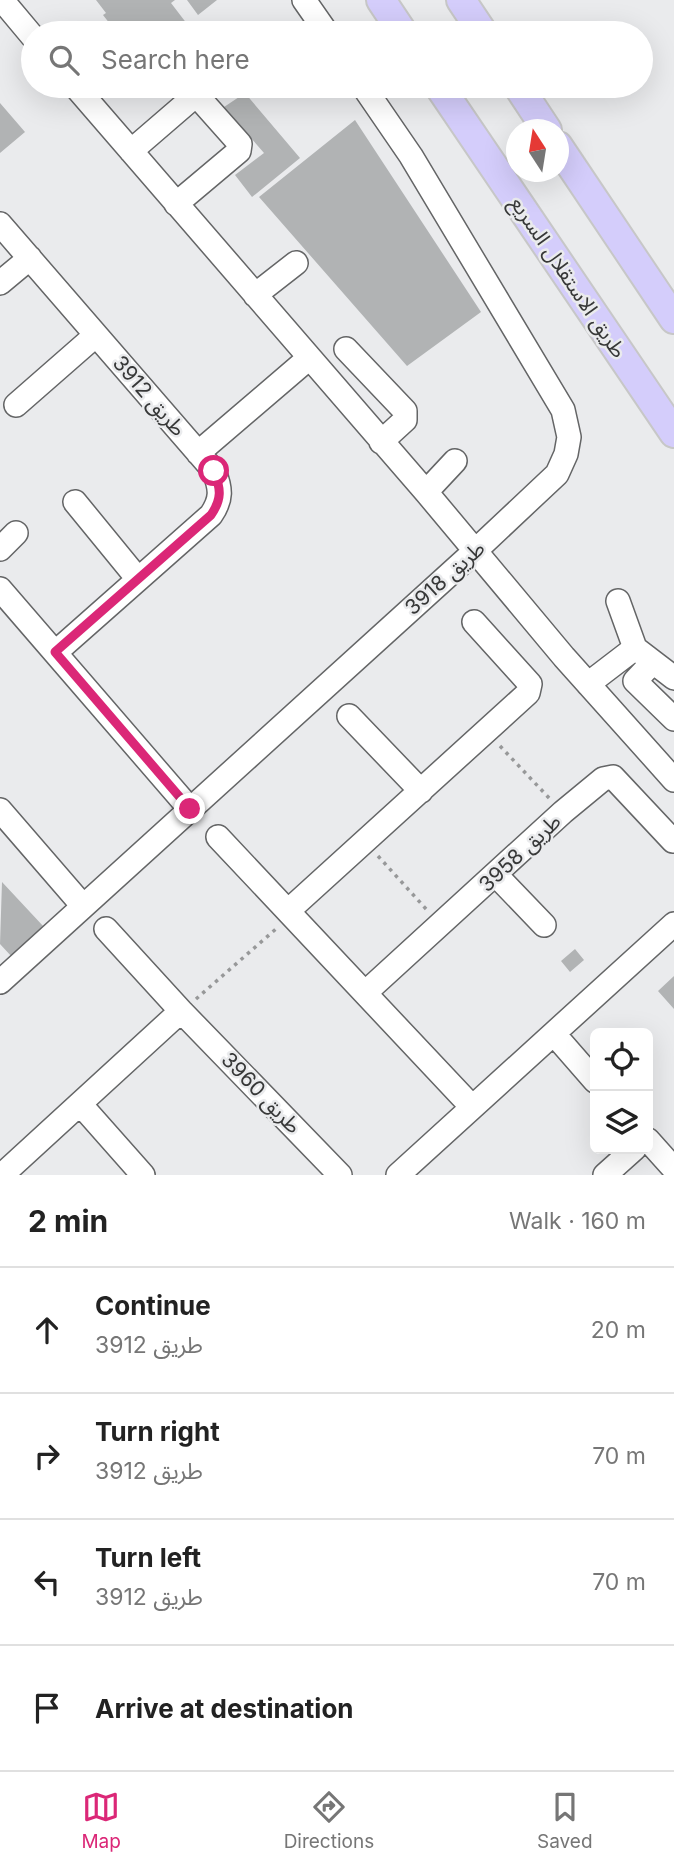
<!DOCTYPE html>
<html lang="en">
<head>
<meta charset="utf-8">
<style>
  body { margin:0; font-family:Inter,"Noto Sans Arabic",sans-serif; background:#f6f6f6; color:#222 }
  .controls { position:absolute; right:21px; bottom:21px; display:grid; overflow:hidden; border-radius:10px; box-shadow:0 7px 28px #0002 }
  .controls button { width:63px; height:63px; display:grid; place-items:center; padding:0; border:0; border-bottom:2px solid #e0e0e0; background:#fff; color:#222; font:35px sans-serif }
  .compass { position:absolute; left:506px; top:119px; width:63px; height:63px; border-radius:50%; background:#fff; box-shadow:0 7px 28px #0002; rotate:348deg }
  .stop { position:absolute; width:21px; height:21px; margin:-16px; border:5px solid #db2777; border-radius:50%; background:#fff }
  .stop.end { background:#db2777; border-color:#fff; box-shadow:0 2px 7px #0008 }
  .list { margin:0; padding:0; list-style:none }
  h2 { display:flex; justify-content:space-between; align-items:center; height:91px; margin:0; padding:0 28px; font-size:30px }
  h2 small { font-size:23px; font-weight:400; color:#767676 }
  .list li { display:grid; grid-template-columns:46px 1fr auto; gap:21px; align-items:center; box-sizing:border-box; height:126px; padding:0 28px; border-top:2px solid #e0e0e0 }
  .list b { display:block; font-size:26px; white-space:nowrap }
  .list p { margin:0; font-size:23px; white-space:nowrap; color:#767676 }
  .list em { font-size:23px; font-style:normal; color:#767676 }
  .icon { flex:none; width:38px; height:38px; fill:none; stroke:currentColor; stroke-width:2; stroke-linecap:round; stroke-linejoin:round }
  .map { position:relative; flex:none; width:674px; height:1175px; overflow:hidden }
  .search { position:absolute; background:#fff; box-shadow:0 7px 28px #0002; left:21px; right:21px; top:21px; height:77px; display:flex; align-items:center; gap:18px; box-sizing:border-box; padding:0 24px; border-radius:38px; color:#767676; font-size:26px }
  .sheet { height:595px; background:#fff }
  nav { display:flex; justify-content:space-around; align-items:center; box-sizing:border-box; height:98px; border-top:2px solid #e0e0e0; background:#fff; font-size:19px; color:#767676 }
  nav a { display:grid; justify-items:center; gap:4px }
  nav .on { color:#db2777 }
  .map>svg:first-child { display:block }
  .building { fill:#b1b3b4 }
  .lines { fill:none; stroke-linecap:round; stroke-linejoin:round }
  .minor-casing { stroke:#646566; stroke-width:26 }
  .major-casing { stroke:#c7c7c7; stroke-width:32 }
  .path { stroke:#979899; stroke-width:3.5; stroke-dasharray:3.5 5; stroke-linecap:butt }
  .minor { stroke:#fff; stroke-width:23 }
  .major { stroke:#d4cdfb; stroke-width:28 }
  .route { stroke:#db2777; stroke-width:9 }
  .labels { text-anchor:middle; stroke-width:5; stroke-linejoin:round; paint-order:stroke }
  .street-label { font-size:21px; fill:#373838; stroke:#eaebed }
</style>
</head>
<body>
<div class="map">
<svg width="674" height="1175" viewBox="0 0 674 1175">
  <rect width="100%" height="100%" fill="#eaebed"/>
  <path class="building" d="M96,0H175L171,3L194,33H117L103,15L106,13Z
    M187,0H217L198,15Z
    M245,93L300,158L252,197L235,175L264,153L224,107Z
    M0,103L25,132L0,153Z
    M355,120L481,312L407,366L259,197Z
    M2,882L44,927L12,957L0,944Z
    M575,949L584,960L570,972L561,961Z
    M674,976V1009L658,991Z"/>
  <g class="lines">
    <g class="minor-casing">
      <path id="minor" d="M2,0L33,37
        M304,0L327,33
        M75,86L426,492L564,657L674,780
        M131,151L189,101L196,98L200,99L240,144L239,151L176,204
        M0,224L214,471C221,489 222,499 211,515L56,652
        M0,283L30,258
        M255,295L296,263
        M346,349L405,411V420L381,442
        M16,405L96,335
        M198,453L309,358
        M426,492L455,461
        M75,502L138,579
        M0,549L16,533
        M0,589L190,809
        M618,601L635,648L674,678
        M652,663L635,681L674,719
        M588,684L635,648
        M349,716L421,791
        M0,810L83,906
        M218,837L472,1107
        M496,875L544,925
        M288,911L528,693L530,684L474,622
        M106,929L181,1011L340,1175
        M0,982L474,552L557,474L566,454L569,437L563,410L411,156L363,86
        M365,993L563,812L603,779L613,777L673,841
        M554,1034L595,1081
        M81,1105L143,1175
        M648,1140L674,1169
        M2,1175L181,1011
        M398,1175L674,924
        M605,1175L634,1149"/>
    </g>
    <g class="major-casing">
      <path id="major" d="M381,0L403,33
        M461,0L483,33
        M439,86L674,433
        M518,86L547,130
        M558,146L674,319"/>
    </g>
    <path class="path" d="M500,746L550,799
      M378,856L427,910
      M196,999L277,928"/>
    <use href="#minor" class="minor"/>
    <use href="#major" class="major"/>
  </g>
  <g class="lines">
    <path class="route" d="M190,809L55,652L211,515C222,499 221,489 214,471"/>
  </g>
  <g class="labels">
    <g class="street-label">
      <text transform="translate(568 277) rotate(56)" y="7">طريق الاستقلال السريع</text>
      <text transform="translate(149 396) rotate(49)" y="7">طريق 3912</text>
      <text transform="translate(445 578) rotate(-42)" y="7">طريق 3918</text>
      <text transform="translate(520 853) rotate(-43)" y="7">طريق 3958</text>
      <text transform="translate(261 1093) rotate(46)" y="7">طريق 3960</text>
    </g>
  </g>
</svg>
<div class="controls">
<button><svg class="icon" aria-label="locate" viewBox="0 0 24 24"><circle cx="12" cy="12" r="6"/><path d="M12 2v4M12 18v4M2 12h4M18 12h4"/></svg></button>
<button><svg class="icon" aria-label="layers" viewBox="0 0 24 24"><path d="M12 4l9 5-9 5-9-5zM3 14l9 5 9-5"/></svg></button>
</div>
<svg class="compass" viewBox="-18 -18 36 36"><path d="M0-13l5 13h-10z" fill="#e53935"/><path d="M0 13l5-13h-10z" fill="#767676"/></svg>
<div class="stop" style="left:214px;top:471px"></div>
<div class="stop end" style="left:190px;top:809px"></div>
<div class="search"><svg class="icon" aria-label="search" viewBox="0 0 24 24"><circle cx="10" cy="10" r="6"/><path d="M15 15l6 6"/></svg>Search here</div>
</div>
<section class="sheet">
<h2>2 min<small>Walk · 160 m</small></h2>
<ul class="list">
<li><svg class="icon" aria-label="ahead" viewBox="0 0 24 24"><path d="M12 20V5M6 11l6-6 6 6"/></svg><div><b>Continue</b><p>طريق 3912</p></div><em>20 m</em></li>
<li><svg class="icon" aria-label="right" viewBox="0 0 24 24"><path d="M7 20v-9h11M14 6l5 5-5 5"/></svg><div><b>Turn right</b><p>طريق 3912</p></div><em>70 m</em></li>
<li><svg class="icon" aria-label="left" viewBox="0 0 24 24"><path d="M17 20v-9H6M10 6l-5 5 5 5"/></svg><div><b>Turn left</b><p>طريق 3912</p></div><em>70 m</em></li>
<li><svg class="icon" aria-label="arrive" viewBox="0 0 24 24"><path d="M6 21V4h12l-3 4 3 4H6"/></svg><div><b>Arrive at destination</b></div></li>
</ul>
</section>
<nav>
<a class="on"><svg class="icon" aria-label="map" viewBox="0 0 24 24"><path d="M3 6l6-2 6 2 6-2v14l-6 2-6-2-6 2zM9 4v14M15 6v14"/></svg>Map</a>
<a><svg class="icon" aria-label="directions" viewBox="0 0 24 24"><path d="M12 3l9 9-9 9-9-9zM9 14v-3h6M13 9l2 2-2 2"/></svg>Directions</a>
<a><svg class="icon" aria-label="saved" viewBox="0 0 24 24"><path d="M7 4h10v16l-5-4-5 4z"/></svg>Saved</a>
</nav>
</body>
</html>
